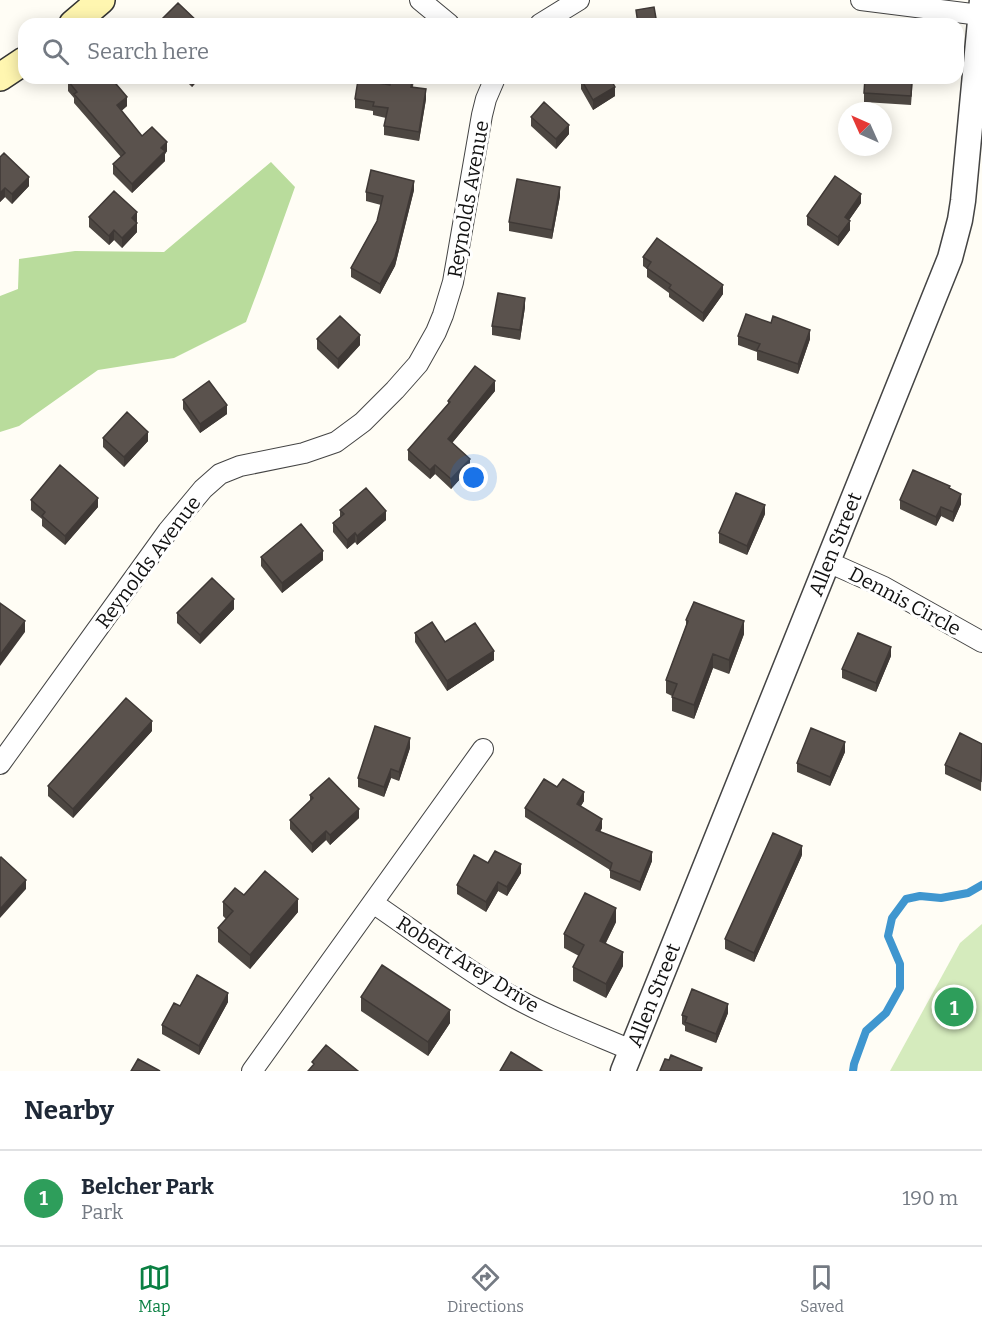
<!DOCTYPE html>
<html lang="en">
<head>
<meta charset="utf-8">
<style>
  body { margin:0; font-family:Bitter,serif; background:#f2f2f3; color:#1f2937 }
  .compass { position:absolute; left:838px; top:102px; width:54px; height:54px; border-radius:50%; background:#fff; box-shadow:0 3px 15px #0003; rotate:315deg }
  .you { position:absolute; left:474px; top:478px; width:21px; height:21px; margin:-15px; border:4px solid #fff; border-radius:50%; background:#1a73e8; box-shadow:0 0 0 9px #1a73e833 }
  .badge { display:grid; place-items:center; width:39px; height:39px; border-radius:50%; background:#0b8043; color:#fff; font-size:20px; font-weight:700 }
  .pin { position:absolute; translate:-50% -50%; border:3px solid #fff; box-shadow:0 2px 6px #0006 }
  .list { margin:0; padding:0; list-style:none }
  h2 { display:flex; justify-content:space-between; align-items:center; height:78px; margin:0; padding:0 24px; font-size:26px }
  h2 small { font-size:20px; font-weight:400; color:#747a83 }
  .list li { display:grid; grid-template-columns:39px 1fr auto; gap:18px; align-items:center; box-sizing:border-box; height:96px; padding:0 24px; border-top:2px solid #e0e1e3 }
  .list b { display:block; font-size:22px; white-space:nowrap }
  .list p { margin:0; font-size:20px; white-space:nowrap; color:#747a83 }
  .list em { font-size:20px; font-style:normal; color:#747a83 }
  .icon { flex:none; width:33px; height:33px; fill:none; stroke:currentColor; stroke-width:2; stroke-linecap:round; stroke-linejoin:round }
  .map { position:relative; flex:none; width:982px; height:1071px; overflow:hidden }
  .search { position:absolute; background:#fff; box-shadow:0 3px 15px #0003; left:18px; right:18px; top:18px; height:66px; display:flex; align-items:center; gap:15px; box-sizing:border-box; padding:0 21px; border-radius:18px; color:#747a83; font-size:22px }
  .sheet { height:174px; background:#fff }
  nav { display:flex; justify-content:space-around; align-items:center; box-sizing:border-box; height:84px; border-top:2px solid #e0e1e3; background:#fff; font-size:16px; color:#747a83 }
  nav a { display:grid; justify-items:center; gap:3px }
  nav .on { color:#0b8043 }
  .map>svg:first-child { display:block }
  .green { fill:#d5ebbd }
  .forest { fill:#b9dc9c }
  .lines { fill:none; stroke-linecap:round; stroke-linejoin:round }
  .stream { stroke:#3f96cf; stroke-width:8 }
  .minor-casing { stroke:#444; stroke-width:22 }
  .tertiary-casing { stroke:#444; stroke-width:27 }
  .secondary-casing { stroke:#333; stroke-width:30 }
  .minor { stroke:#fff; stroke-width:20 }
  .tertiary { stroke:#fff; stroke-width:24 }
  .secondary { stroke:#fff6b0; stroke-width:27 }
  .wall { fill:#4d4742 }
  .shaded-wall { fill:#3f3936 }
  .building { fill:#5a524d; stroke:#3f3936; stroke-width:1.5 }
  .labels { text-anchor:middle; stroke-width:6; stroke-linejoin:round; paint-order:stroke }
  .street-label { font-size:20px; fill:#111; stroke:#fff }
</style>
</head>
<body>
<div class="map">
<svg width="982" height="1071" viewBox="0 0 982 1071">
  <rect width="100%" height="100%" fill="#fffdf5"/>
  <path class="green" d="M982,924V1071H890L960,943Z"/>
  <path class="forest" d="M271,162L295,187L264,274L246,322L174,358L98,370L19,426L0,432V296L18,289L19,259L75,251L164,252Z"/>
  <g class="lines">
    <path class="stream" d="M853,1071L854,1064L866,1031L886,1013L900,988V964L888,936L892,918L906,899L920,896L941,898L968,893L982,885"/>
    <g class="minor-casing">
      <path id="minor" d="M420,0L449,24
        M861,0L980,15
        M540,24L579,0
        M828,562L884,587L982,642
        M0,764L168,531L203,489L220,474L240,466L304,453L336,442L363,422L395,390L418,364L436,332L443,315L453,282L482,115L486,99L495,78
        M373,903C417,933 460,966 506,993C546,1016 589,1032 631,1050
        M252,1071L483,749"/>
    </g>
    <g class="tertiary-casing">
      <g id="tertiary">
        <path id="s1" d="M623,1071L950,258L960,220L963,201L982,0"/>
      </g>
    </g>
    <g class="secondary-casing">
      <path id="secondary" d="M73,24L101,0
        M0,77L24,61"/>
    </g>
    <use href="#minor" class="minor"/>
    <use href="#tertiary" class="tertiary"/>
    <use href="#secondary" class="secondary"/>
  </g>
  <path class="wall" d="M183,78H200L192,87Z
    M414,78L413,87L426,99L419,141L384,135V126L386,118L373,115V111L355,108V99L390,85Z
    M581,78H623L611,80L615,96L593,110L581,89Z
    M913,78L911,105L864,102V93Z
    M68,81L127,106L121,111L142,136L167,151L165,154V161L132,193L113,174V164L121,157L74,103V98L68,91Z
    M531,117L569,134L556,149L531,126Z
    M0,157L29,186L12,204L5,197L0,202Z
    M414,190L395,266L380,294L351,277V268L377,221L381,205L366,201V192Z
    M560,196L552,239L509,231V222Z
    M861,203L849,220L850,230L838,246L807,225V216Z
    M89,217L137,221V232L122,248L114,240L109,245L89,227Z
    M643,257L723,294L703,322L669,297V293L647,277V269L643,266Z
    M525,307L520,340L492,335V326Z
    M738,336L810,339L798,374L757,360V352L738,345Z
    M317,339L360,345L338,369L317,349Z
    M495,391L452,443L470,468L451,489L435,474L430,479L408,460V450L448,404V401Z
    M183,400L227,414L200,433L183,409Z
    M103,438L148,441L124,467L103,447Z
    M950,489L961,504L953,522L941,516L936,526L900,509V500Z
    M31,500L98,507L65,545L42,526V519L31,510Z
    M340,510L386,520L357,545L355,542L347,549L333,532V523L340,517Z
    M765,514L747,555L719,543V533Z
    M261,557L323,560L282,593L261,566Z
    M234,609L200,644L177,623V613Z
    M686,620L744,634L729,674L713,668L694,719L672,711V696L666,693V680L686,626Z
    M415,633L445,642L494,660L447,691L415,642Z
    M891,656L876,692L842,678V669Z
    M152,731L73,818L48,796V786Z
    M982,744L981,791L945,774V765Z
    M410,748L399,781L391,778L384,797L358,787V778Z
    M845,752L830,786L797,772V763Z
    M557,787L584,801L581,806L602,828L600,832L652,861L640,891L610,878V870L525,817V808Z
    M310,795L359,818L330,845L326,840L312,853L290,829V820L310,801Z
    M802,855L754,962L725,949V939Z
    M488,863L521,873L507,896L498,891L486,912L457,894V885Z
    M244,895L298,912L250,969L218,942V928L226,919L223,916V902Z
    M616,922L606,943L623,966L606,998L573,981V967L579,956L564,948V934Z
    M361,997L450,1023L428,1056L361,1011Z
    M228,1002L199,1055L162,1034V1025L180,1006Z
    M728,1013L716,1043L685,1031V1026L682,1024V1015Z"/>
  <path class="shaded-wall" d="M192,78H200L192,87Z
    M615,87V96L593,110V100Z
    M426,89V99L419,141V132Z
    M127,97V106L117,115V105Z
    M569,125V134L556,149V139Z
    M167,142V151L165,154V161L132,193V184L161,148Z
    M29,177V186L12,204V194Z
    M414,181V190L395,266L380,294V284Z
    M560,187V196L552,239V230Z
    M5,188V197L0,202V193Z
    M861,194V203L845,226V217Z
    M137,212V221L132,227V218Z
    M850,221V230L838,246V237Z
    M137,223V232L122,248V238Z
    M114,230V240L109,245V236Z
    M723,285V294L703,322V313Z
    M525,298V307L520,340V330Z
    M810,330V339L798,374V364Z
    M360,335V345L338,369V359Z
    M495,381V391L448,448V439Z
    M227,405V414L200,433V424Z
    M148,432V441L124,467V457Z
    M470,459V468L451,489V479Z
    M435,465V474L430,479V470Z
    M961,494V504L953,522V512Z
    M98,498V507L65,545V536Z
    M765,505V514L747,555V546Z
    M941,507V516L936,526V517Z
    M386,511V520L357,545V536Z
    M355,533V542L347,549V540Z
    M323,551V560L282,593V583Z
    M234,599V609L200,644V635Z
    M25,621V632L0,666V655Z
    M744,621V634L729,674V660Z
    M891,647V656L876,692V683Z
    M494,651V660L447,691V681Z
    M713,654V668L694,719V705Z
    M152,721V731L73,818V809Z
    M410,738V748L399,781V772Z
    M845,742V752L830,786V777Z
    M391,769V778L384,797V787Z
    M584,792V801L577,812V804Z
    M359,809V818L330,845V835Z
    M602,819V828L596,838V830Z
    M326,831V840L312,853V844Z
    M802,846V855L754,962V953Z
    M652,852V861L640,891V882Z
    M521,864V873L507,896V887Z
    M26,880V889L0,918V909Z
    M498,882V891L486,912V902Z
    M298,899V912L250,969V955Z
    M616,908V922L600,954V941Z
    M623,952V966L606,998V984Z
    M228,993V1002L199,1055V1046Z
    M728,1004V1013L716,1043V1034Z
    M450,1010V1023L428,1056V1042Z"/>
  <path class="building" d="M178,3L200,24H157Z
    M654,7L657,24H638L636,10Z
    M72,78H111L127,97L117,105L142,136L152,127L167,142L161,148L165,151L132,184L113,164L125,153L74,94L77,92L68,81Z
    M391,78H413L411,87L426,89L419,132L384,126L388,108L373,106L374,102L355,99L358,80L390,85Z
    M582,78H610L615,87L593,100L581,79Z
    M865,78H912L911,96L864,93Z
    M544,102L569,125L556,139L531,117Z
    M4,153L29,177L12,194L5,188L0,193V157Z
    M371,170L414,181L395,257L380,284L351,268L377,221L383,196L366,192Z
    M835,176L861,194L845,217L850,221L838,237L807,216Z
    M517,179L560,187L552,230L509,222Z
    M114,191L137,212L132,218L137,223L122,238L114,230L109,236L89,217Z
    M657,238L723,285L703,313L669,288L671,285L647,268L651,262L643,257Z
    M498,293L525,298L520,330L492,326Z
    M746,314L771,323L773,316L810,330L798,364L757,350L760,344L738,336Z
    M340,316L360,335L338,359L317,339Z
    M475,366L495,381L448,439L470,459L451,479L435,465L430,470L408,450L450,402L448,401Z
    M209,381L227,405L200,424L183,400Z
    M127,412L148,432L124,457L103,438Z
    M60,465L98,498L65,536L42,516L45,512L31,500Z
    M913,470L950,486L949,488L961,494L953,512L941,507L936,517L900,500Z
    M366,488L386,511L357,536L355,533L347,540L333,523L344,514L340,510Z
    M736,493L765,505L747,546L719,533Z
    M301,524L323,551L282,583L261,557Z
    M212,578L234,599L200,635L177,613Z
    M694,602L744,621L729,660L713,654L694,705L672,697L677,684L666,680L688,621L686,620Z
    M0,603L25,621L0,655Z
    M432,622L445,642L475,623L494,651L447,681L415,633Z
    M858,633L891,647L876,683L842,669Z
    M126,698L152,721L73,809L48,786Z
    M375,726L410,738L399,772L391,769L384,787L358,778Z
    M811,728L845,742L830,777L797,763Z
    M960,733L982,744L981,781L945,765Z
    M329,778L359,809L330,835L326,831L312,844L290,820L313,798L310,795Z
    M544,779L557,787L563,779L584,792L577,804L602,819L596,830L652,852L640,882L610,870L612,863L525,808Z
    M773,833L802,846L754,953L725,939Z
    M495,851L521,864L507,887L498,882L486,902L457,885L474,855L488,863Z
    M1,857L26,880L0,909V858Z
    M265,871L298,899L250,955L218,928L233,911L223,902L235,888L244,895Z
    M585,893L616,908L600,941L623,952L606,984L573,967L584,945L564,934Z
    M382,965L450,1010L428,1042L361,997Z
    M197,975L228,993L199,1046L162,1025L174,1003L180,1006Z
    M692,989L728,1004L716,1034L685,1022L687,1017L682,1015Z
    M326,1045L358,1071H308L314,1064L312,1062Z
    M511,1052L542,1071H500Z
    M671,1055L702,1068L701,1071H660L665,1059L669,1060Z
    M138,1059L160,1071H131Z"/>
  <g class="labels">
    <g class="street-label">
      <text transform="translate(468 199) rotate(-80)" y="7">Reynolds Avenue</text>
      <text dy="7" stroke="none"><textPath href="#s1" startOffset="568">Allen Street</textPath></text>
      <text transform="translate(148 562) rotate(-53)" y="7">Reynolds Avenue</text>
      <text transform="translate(905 601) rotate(28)" y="7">Dennis Circle</text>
      <text transform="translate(468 964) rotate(32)" y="7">Robert Arey Drive</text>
      <text dy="7" stroke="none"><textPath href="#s1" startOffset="82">Allen Street</textPath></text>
    </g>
  </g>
</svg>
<svg class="compass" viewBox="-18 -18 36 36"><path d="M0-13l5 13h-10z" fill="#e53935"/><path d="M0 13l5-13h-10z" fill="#747a83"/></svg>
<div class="you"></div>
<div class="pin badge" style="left:954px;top:1007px;background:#2e9e5b">1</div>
<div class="search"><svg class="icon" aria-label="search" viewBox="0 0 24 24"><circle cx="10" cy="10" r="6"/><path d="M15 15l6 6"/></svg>Search here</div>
</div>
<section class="sheet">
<h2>Nearby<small></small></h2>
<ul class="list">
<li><span class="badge" style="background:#2e9e5b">1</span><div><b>Belcher Park</b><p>Park</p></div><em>190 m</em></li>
</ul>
</section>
<nav>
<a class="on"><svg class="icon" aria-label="map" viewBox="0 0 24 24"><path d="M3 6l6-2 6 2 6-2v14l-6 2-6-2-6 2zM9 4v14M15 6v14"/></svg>Map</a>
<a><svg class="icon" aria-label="directions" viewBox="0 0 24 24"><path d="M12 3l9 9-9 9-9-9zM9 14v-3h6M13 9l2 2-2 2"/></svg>Directions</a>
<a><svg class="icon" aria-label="saved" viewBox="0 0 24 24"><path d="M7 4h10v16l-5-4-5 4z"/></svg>Saved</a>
</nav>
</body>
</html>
